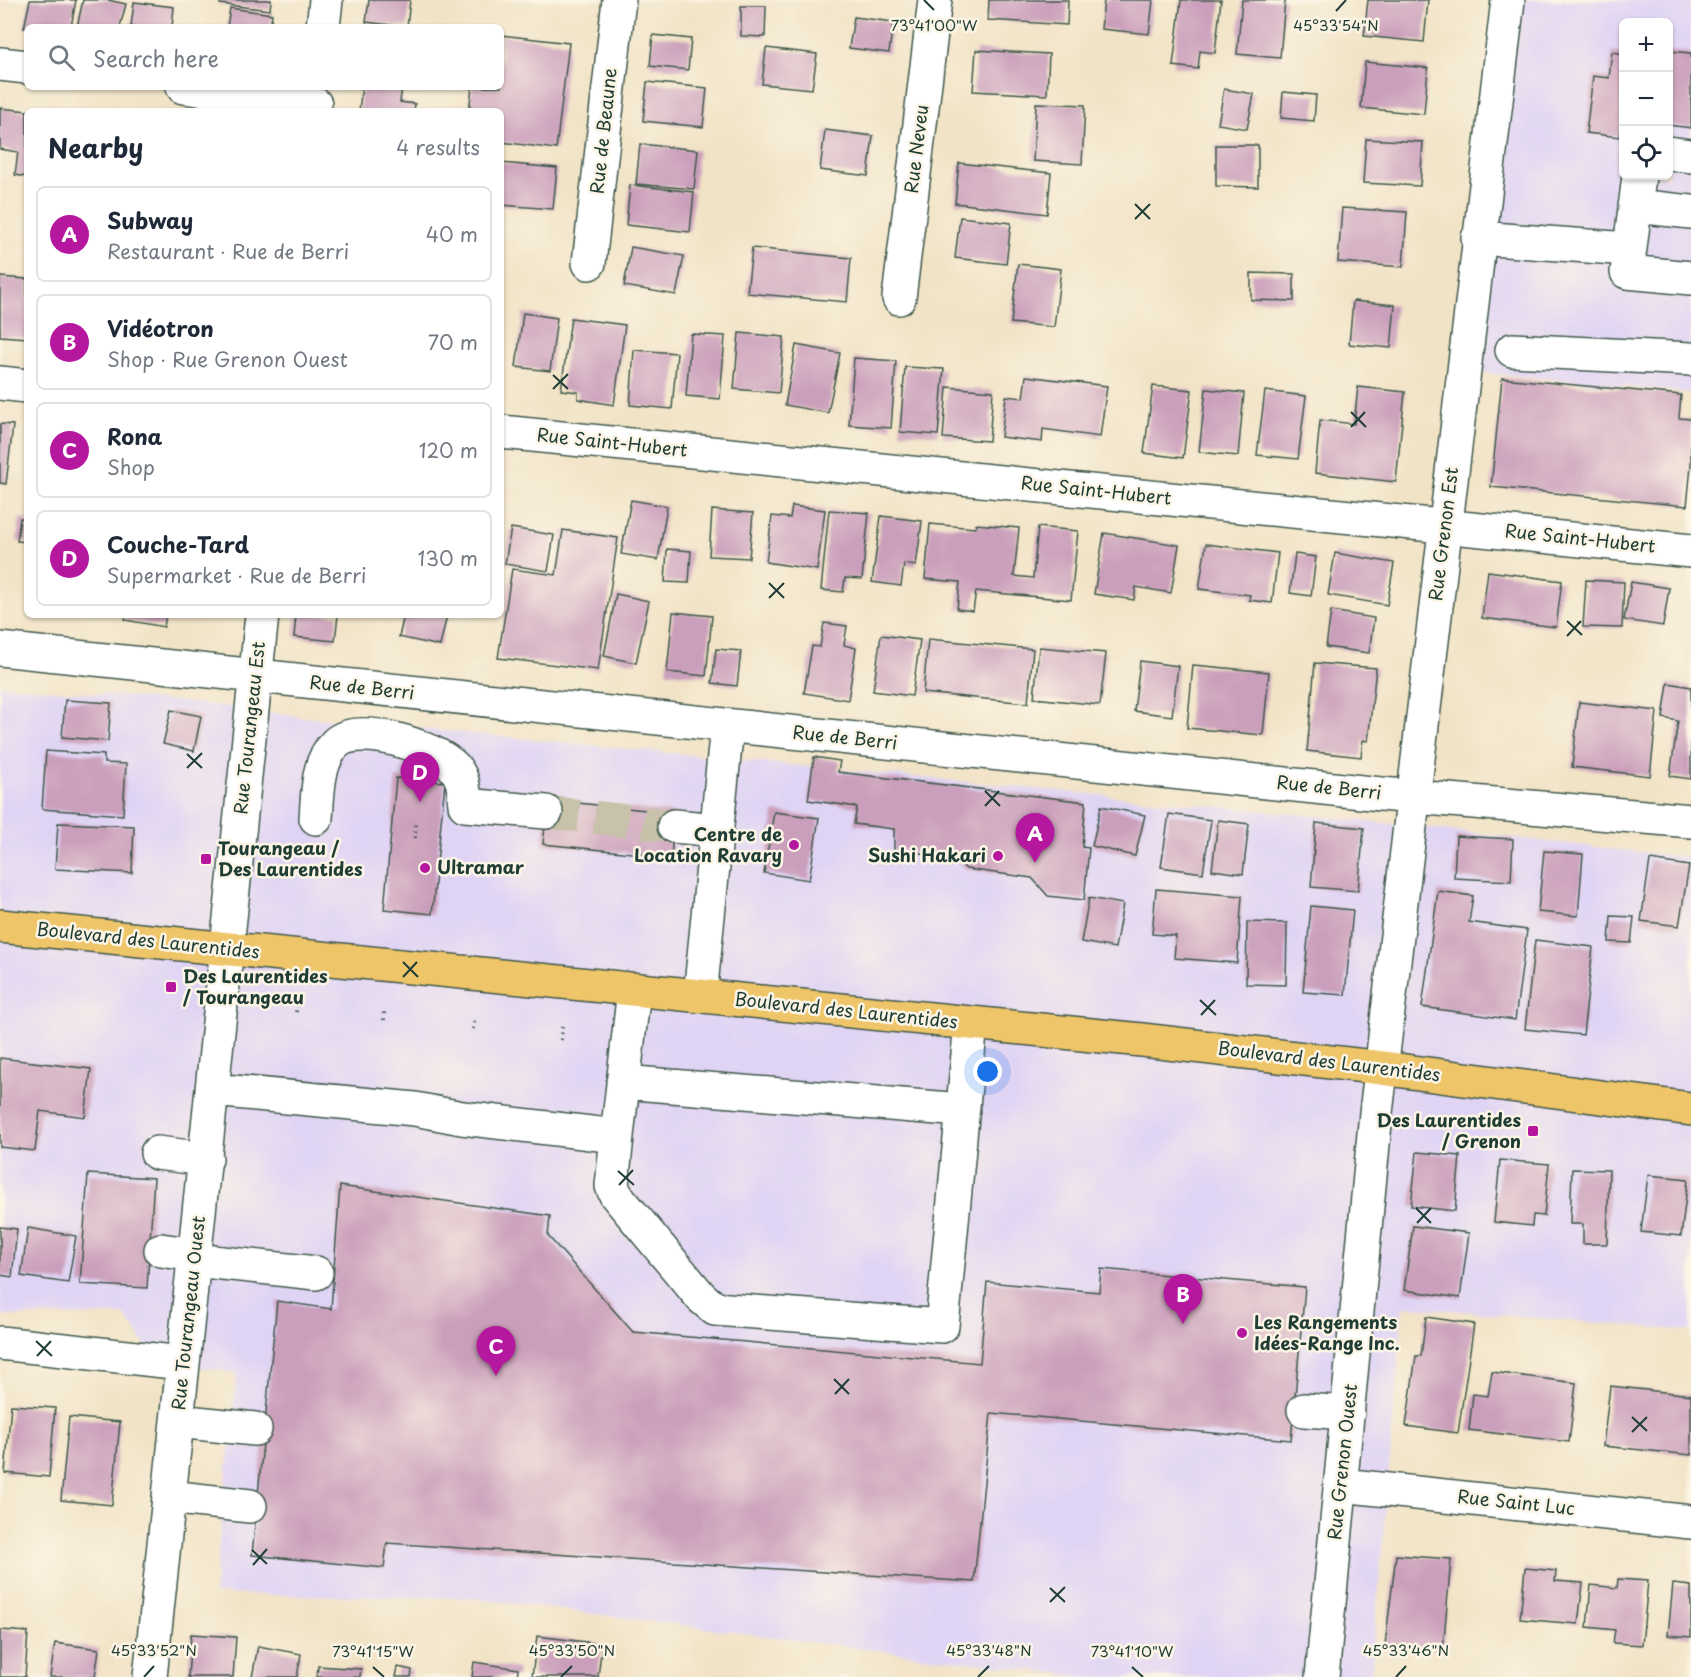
<!DOCTYPE html>
<html lang="en">
<head>
<meta charset="utf-8">
<style>
  body { margin:0; font-family:"Playpen Sans",sans-serif; background:#f6f6f7; color:#1f2937 }
  .controls { position:absolute; right:18px; top:18px; display:grid; overflow:hidden; border-radius:9px; box-shadow:0 2px 4px #0004 }
  .controls button { width:54px; height:54px; display:grid; place-items:center; padding:0; border:0; border-bottom:2px solid #e0e1e3; background:#fff; color:#1f2937; font:30px sans-serif }
  .you { position:absolute; left:988px; top:1072px; width:21px; height:21px; margin:-15px; border:4px solid #fff; border-radius:50%; background:#1a73e8; box-shadow:0 0 0 9px #1a73e833 }
  .badge { display:grid; place-items:center; width:39px; height:39px; border-radius:50%; background:#b5179e; color:#fff; font-size:20px; font-weight:700 }
  .pin { position:absolute; translate:-50% -50px; filter:drop-shadow(0 2px 3px #0008) }
  .pin::after { content:''; position:absolute; top:32px; width:21px; height:18px; background:inherit; clip-path:polygon(0 0,100% 0,50% 100%) }
  .list { margin:0; padding:0; list-style:none }
  h2 { display:flex; justify-content:space-between; align-items:center; height:78px; margin:0; padding:0 24px; font-size:26px }
  h2 small { font-size:20px; font-weight:400; color:#747a83 }
  .list li { display:grid; grid-template-columns:39px 1fr auto; gap:18px; align-items:center; box-sizing:border-box; height:96px; margin:0 12px 12px; padding:0 12px; border:2px solid #e0e1e3; border-radius:9px }
  .list b { display:block; font-size:22px; white-space:nowrap }
  .list p { margin:0; font-size:20px; white-space:nowrap; color:#747a83 }
  .list em { font-size:20px; font-style:normal; color:#747a83 }
  .icon { flex:none; width:33px; height:33px; fill:none; stroke:currentColor; stroke-width:2; stroke-linecap:round; stroke-linejoin:round }
  .map { position:relative; flex:none; width:1691px; height:1677px; overflow:hidden }
  .search { position:absolute; background:#fff; box-shadow:0 2px 4px #0004; left:24px; top:24px; width:480px; height:66px; display:flex; align-items:center; gap:15px; box-sizing:border-box; padding:0 21px; border-radius:9px; color:#747a83; font-size:22px }
  .panel { position:absolute; background:#fff; box-shadow:0 2px 4px #0004; left:24px; top:108px; width:480px; height:510px; border-radius:9px }
  .map>svg:first-child { display:block }
  .built { fill:#e0d4f4; fill-rule:evenodd }
  .building { fill:#ca9fbb }
  .lines { fill:none; stroke-linecap:round; stroke-linejoin:round }
  .minor-tunnel { stroke:#c7c2a9; stroke-width:33; stroke-dasharray:33 16; stroke-linecap:butt }
  .minor-casing { stroke:#3e564a; stroke-width:36 }
  .major-casing { stroke:#3e564a; stroke-width:36 }
  .path { stroke:#3e564a; stroke-width:4; stroke-dasharray:1.5 4.5; stroke-linecap:butt }
  .minor { stroke:#fff; stroke-width:33 }
  .major { stroke:#eec569; stroke-width:33 }
  .ticks { fill:none; stroke:#1f3d34; stroke-width:2 }
  .poi-dot { fill:#b5179e; stroke:#fcf5e5; stroke-width:2 }
  .labels { text-anchor:middle; stroke-width:5; stroke-linejoin:round; paint-order:stroke }
  .street-label { font-size:18px; fill:#1f3d34; stroke:#fcf5e5 }
  .poi-label { font-size:18px; font-weight:bold; fill:#1f3d34; stroke:#fcf5e5; text-anchor:start }
  .ticks-label { font-size:15px; text-anchor:middle; fill:#1f3d34; stroke:#fcf5e5; stroke-width:5; stroke-linejoin:round; paint-order:stroke }
</style>
</head>
<body>
<div class="map">
<svg width="1691" height="1677" viewBox="0 0 1691 1677">
  <rect width="100%" height="100%" fill="#fcf5e5"/>
  <filter id="ink" filterUnits="userSpaceOnUse"><feTurbulence type="fractalNoise" baseFrequency=".0167" numOctaves="2"/><feDisplacementMap in="SourceGraphic" scale="12" xChannelSelector="R" yChannelSelector="G"/><feConvolveMatrix kernelMatrix="1 2 1 2 8 2 1 2 1" color-interpolation-filters="sRGB"/></filter>
  <filter id="wash" filterUnits="userSpaceOnUse"><feTurbulence type="fractalNoise" baseFrequency=".008" numOctaves="4" result="noise"/><feDisplacementMap in="SourceGraphic" scale="24" xChannelSelector="R" yChannelSelector="G"/><feGaussianBlur stdDeviation="1.35" result="paint"/><feColorMatrix in="noise" values="0 0 0 0 0 0 0 0 0 0 0 0 0 0 0 0 0 1.4 0 .05"/><feComposite in="paint" operator="in"/></filter>
  <g filter="url(#wash)">
    <rect width="100%" height="100%" fill="#f1e3c6"/>
    <path class="built" d="M1516,0H1691V393L1478,372ZM1624,22H1668V176H1624Z
      M0,685L205,704L301,717L1365,821L1691,858V1331L1403,1306L1371,1677H1085L472,1598L214,1594L237,1373L155,1360L125,1315L0,1316Z"/>
    <g id="blocks">
      <path class="building" d="M30,0H76L71,27L24,28Z
        M83,0H108L126,4L120,27H77Z
        M220,0H271L270,10L220,4Z
        M369,0H410L407,27L366,22Z
        M989,0H1068L1067,25L988,20Z
        M1104,0H1153L1149,34L1101,29Z
        M1181,0H1221L1215,53L1200,51L1198,69L1173,66Z
        M1242,0H1285L1280,58L1237,54Z
        M1368,0H1428L1424,42L1364,36Z
        M134,2L174,7L172,27H131Z
        M741,6H766L765,37L741,36Z
        M230,8L272,14L270,27H227Z
        M854,17L893,22L889,53L849,48Z
        M501,35L569,43L556,149L501,142V111H469L472,87H501Z
        M653,35L691,39L688,70L650,66Z
        M766,48L817,54L812,89L762,84Z
        M976,50L1049,54L1047,95L973,91Z
        M1668,51L1691,53V128L1668,125Z
        M1612,52L1624,54V120L1620,137L1586,133L1593,76L1609,78Z
        M1365,62L1428,68L1424,114L1361,108Z
        M647,82L707,88L703,127L643,121Z
        M362,87H402L400,102L415,104L414,111H359Z
        M1224,89L1254,94L1247,129L1218,124Z
        M1283,92L1316,95L1314,121L1281,118Z
        M1036,103L1085,105L1082,164L1033,161Z
        M0,108L27,111V177L15,175L18,152L0,149Z
        M825,130L873,136L868,176L820,170Z
        M1366,139L1423,142L1420,186L1363,183Z
        M640,144L698,150L694,189L636,184Z
        M1216,145H1258V187L1216,186Z
        M501,163L557,168L553,209L501,205Z
        M959,163L1051,173L1047,214L955,203Z
        M630,185L694,192L690,232L626,225Z
        M1342,208L1407,212L1403,267L1338,262Z
        M960,217L1011,223L1006,264L955,258Z
        M631,247L684,256L676,295L624,286Z
        M752,248L851,258L847,302L747,293Z
        M1018,264L1061,269L1054,327L1011,323Z
        M1251,273L1294,274V301L1251,300Z
        M0,277L27,279V338L0,336Z
        M1353,301L1395,305L1391,348L1349,344Z
        M523,313L557,318L550,371L516,367Z
        M571,318L625,325L614,405L578,399V392L561,390Z
        M739,333L784,337L779,393L734,389Z
        M691,334L725,336L720,399L686,396Z
        M796,345L840,353L828,413L785,405Z
        M634,350L677,353L672,409L630,405Z
        M854,358L896,361L891,428L849,425Z
        M905,367L944,369L938,435L900,432Z
        M1026,376L1107,386L1100,437L1043,429L1042,442L1001,437L1006,396L1023,398Z
        M1502,378L1681,395L1679,418L1691,419V466L1687,506L1491,487Z
        M1153,386L1192,390L1183,458L1144,453Z
        M947,387L993,391L989,441L943,438Z
        M1358,387L1405,392L1396,482L1315,473L1320,420L1354,424Z
        M1206,389L1244,393L1238,456L1199,452Z
        M1265,391L1306,396L1298,459L1257,455Z
        M0,424L13,425L6,484L0,483Z
        M631,500L667,506L658,560L621,554Z
        M792,506L825,510L817,570L766,562L772,516L790,518Z
        M712,510L753,513L749,558L709,556Z
        M829,510L869,513L862,579L845,578L843,592L821,590Z
        M881,516L922,521L916,566L904,564L901,586L872,582Z
        M20,518L27,519V542L17,541Z
        M930,524L975,528L976,524L1019,528L1014,576L1033,578L1038,527L1078,531L1071,600L976,591L973,611L957,609L960,582L925,579Z
        M511,528L554,535L548,571L505,564Z
        M563,530L618,538L598,670L498,658L512,569L556,575Z
        M1104,533L1179,545L1171,593L1136,587L1134,600L1094,594Z
        M1206,544L1278,553L1272,603L1249,600L1250,595L1199,589Z
        M667,549L691,551L689,583L665,582Z
        M1335,553L1394,563L1387,605L1328,595Z
        M1295,554L1316,557L1311,596L1290,593Z
        M1488,571L1562,581L1556,627L1482,618Z
        M1586,580L1624,582L1622,628L1583,627Z
        M1631,582L1669,588L1663,626L1624,620Z
        M616,594L649,601L636,663L604,656Z
        M1331,611L1374,618L1369,653L1326,647Z
        M673,612L712,616L706,676L667,672Z
        M126,615H166L164,627L125,620Z
        M296,615H338L335,641L294,637Z
        M404,615H447L440,646L399,637Z
        M824,623L847,626L844,645L856,648L848,700L804,693L812,646L820,647Z
        M881,635L920,640L912,696L873,691Z
        M928,639L1033,649L1028,703L923,693Z
        M1039,647L1106,653L1100,705L1034,698Z
        M716,649L741,651L737,686L712,683Z
        M1140,661L1178,666L1172,716L1134,711Z
        M1315,663L1376,668L1368,741L1363,740L1361,757L1307,751Z
        M1193,665L1269,672L1263,735L1187,728Z
        M1668,683L1691,687V779L1670,776L1678,721L1663,718Z
        M65,700L111,703L108,741L62,737Z
        M1579,702L1657,711L1650,776L1572,767Z
        M171,710L201,716L194,751L163,744Z
        M46,751L104,755V763L126,764L123,815L42,809Z
        M814,757L840,761L838,772L1086,802L1082,847L1089,848L1084,900L1048,896L1032,878L966,869L954,857L894,850V829L854,824L857,807L808,800Z
        M396,778L445,782L432,914L384,909Z
        M548,800L675,813L671,857L543,844Z
        M1101,806L1145,815L1135,856L1092,846Z
        M774,812L819,818L809,880L764,873Z
        M1169,814L1211,820L1203,873L1161,867Z
        M1218,820L1249,824L1243,874L1212,870Z
        M58,823L134,826L132,873L55,869Z
        M1316,823L1364,828L1358,891L1311,887Z
        M1456,836L1513,839L1511,881L1454,878Z
        M1544,851L1583,854L1578,916L1538,912Z
        M1650,860L1689,866L1679,926L1641,921Z
        M1156,889L1242,896L1237,963L1174,958L1176,936L1152,934Z
        M1438,891L1473,896L1469,922L1527,930L1515,1020L1422,1007Z
        M1089,898L1123,904L1115,948L1081,942Z
        M1311,906L1353,910L1345,995L1303,992Z
        M1611,916L1634,917L1631,943L1609,942Z
        M1247,922L1287,923L1286,985L1246,984Z
        M1535,940L1593,947L1583,1035L1525,1029Z
        M0,1058L91,1069L85,1117L40,1111L35,1151L0,1147Z
        M1417,1152L1460,1156L1455,1211L1411,1206Z
        M1500,1160L1549,1164L1544,1216L1533,1215L1532,1226L1494,1222Z
        M1572,1169L1609,1170L1607,1244H1583V1224H1570Z
        M88,1174L154,1178L147,1288L80,1284Z
        M1648,1175L1688,1179L1681,1236L1641,1232Z
        M340,1186L550,1216L548,1236L633,1332L980,1363L987,1282L1099,1292L1101,1269L1305,1287L1291,1440L991,1413L974,1582L387,1543L384,1568L252,1555L277,1301L331,1309Z
        M1413,1226L1469,1233L1460,1298L1404,1290Z
        M0,1227L17,1229L12,1277L0,1275Z
        M28,1228L76,1236L68,1283L21,1276Z
        M1426,1317L1474,1324L1458,1433L1406,1426L1416,1356H1421Z
        M1492,1372L1576,1383L1569,1442L1469,1430L1473,1394L1488,1396Z
        M1610,1386L1691,1395V1455L1603,1446Z
        M11,1405L55,1408L49,1477L5,1473Z
        M69,1417L120,1422L112,1505L61,1500Z
        M1396,1555L1451,1559L1443,1650L1385,1645Z
        M1525,1568L1556,1571L1555,1581L1583,1583L1578,1624L1520,1619Z
        M1618,1579L1648,1581L1642,1645L1613,1643L1615,1630L1587,1627L1591,1585L1617,1588Z
        M1673,1584L1691,1586V1637L1668,1635Z
        M0,1630L28,1632L25,1677H0Z
        M191,1634L236,1637L233,1677H188Z
        M537,1636L602,1644L598,1677H532Z
        M55,1643L99,1649L95,1677H50Z
        M258,1646L301,1654L297,1677H252Z
        M474,1662L518,1669L517,1677H472Z
        M318,1666L361,1669L360,1677H317Z
        M398,1667L412,1670L411,1677H396Z"/>
    </g>
  </g>
  <g filter="url(#ink)">
    <use href="#blocks" fill-opacity="0" stroke="#3e564a" stroke-width="1.5"/>
    <g class="lines">
      <path class="minor-tunnel" d="M546,812L674,826"/>
      <g class="minor-casing">
        <path id="minor" d="M323,27L326,0
          M0,64L27,67
          M183,87L315,104
          M1668,153L1691,156
          M1639,176L1627,272L1691,278
          M1635,206L1691,212
          M1478,238L1629,249
          M589,263L619,0
          M899,298L935,0
          M1512,350L1691,359
          M0,383L27,386
          M501,432L1691,551
          M0,649L1381,794L1691,821
          M316,818C318,793 317,761 336,743C359,722 434,747 453,766C464,777 464,790 465,805L546,812
          M674,826L717,830
          M700,996L727,726
          M623,1082L962,1110
          M213,1090L415,1109L462,1118L617,1136L634,990
          M617,1136L612,1186L616,1195L701,1297L715,1309L942,1326L971,1023
          M157,1153L206,1159
          M161,1250L195,1255
          M194,1260L316,1273
          M0,1343L182,1363
          M1304,1410L1348,1413
          M177,1421L255,1429
          M1341,1485L1691,1522
          M169,1497L250,1506
          M150,1677L262,615
          M1322,1677L1376,1113L1508,0"/>
      </g>
      <g class="major-casing">
        <path id="major" d="M0,926L1142,1040L1382,1068L1691,1109"/>
      </g>
      <path class="path" d="M415,838L416,821
        M296,1012L298,1000
        M384,1020V1009
        M473,1029L475,1018
        M561,1040L562,1027"/>
      <use href="#minor" class="minor"/>
      <use href="#major" class="major"/>
    </g>
  </g>
  <path class="ticks" d="M924,0L934,10M1336,11L1346,0M1135,204L1150,219M1135,219L1150,204M553,375L568,389M553,389L568,374M1351,412L1366,427M1351,427L1365,412M769,583L784,598M769,598L784,583M1567,621L1582,635M1567,636L1581,621M187,754L202,768M187,768L202,753M985,791L1000,806M985,806L999,791M403,962L418,977M403,977L417,962M1200,1000L1216,1015M1201,1015L1215,1000M618,1171L634,1185M619,1185L633,1170M1416,1208L1431,1223M1417,1223L1431,1208M36,1341L52,1356M37,1356L51,1341M834,1379L849,1394M835,1394L849,1379M1632,1417L1647,1431M1632,1432L1647,1417M252,1550L267,1564M253,1565L267,1549M1050,1588L1065,1602M1050,1602L1065,1587M373,1667L384,1677M1132,1667L1143,1677M144,1677L154,1666M561,1677L572,1666M978,1677L989,1666M1396,1677L1406,1666"/>
  <g class="poi-dot">
    <circle cx="794" cy="845" r="6"/>
    <circle cx="998" cy="856" r="6"/>
    <rect x="200" y="853" width="12" height="12" rx="3"/>
    <circle cx="425" cy="868" r="6"/>
    <rect x="165" y="981" width="12" height="12" rx="3"/>
    <rect x="1527" y="1125" width="12" height="12" rx="3"/>
    <circle cx="1242" cy="1333" r="6"/>
  </g>
  <g class="labels">
    <g class="street-label">
      <text transform="translate(604 131) rotate(-84)" y="6">Rue de Beaune</text>
      <text transform="translate(917 149) rotate(-83)" y="6">Rue Neveu</text>
      <text transform="translate(612 443) rotate(6)" y="6">Rue Saint-Hubert</text>
      <text transform="translate(1096 491) rotate(6)" y="6">Rue Saint-Hubert</text>
      <text transform="translate(1444 534) rotate(-83)" y="6">Rue Grenon Est</text>
      <text transform="translate(1580 539) rotate(6)" y="6">Rue Saint-Hubert</text>
      <text transform="translate(362 688) rotate(6)" y="6">Rue de Berri</text>
      <text transform="translate(250 728) rotate(-84)" y="6">Rue Tourangeau Est</text>
      <text transform="translate(845 738) rotate(6)" y="6">Rue de Berri</text>
      <text transform="translate(1329 788) rotate(6)" y="6">Rue de Berri</text>
      <text transform="translate(148 941) rotate(6)" y="6">Boulevard des Laurentides</text>
      <text transform="translate(846 1011) rotate(6)" y="6">Boulevard des Laurentides</text>
      <text transform="translate(1329 1062) rotate(7)" y="6">Boulevard des Laurentides</text>
      <text transform="translate(189 1313) rotate(-84)" y="6">Rue Tourangeau Ouest</text>
      <text transform="translate(1343 1462) rotate(-84)" y="6">Rue Grenon Ouest</text>
      <text transform="translate(1516 1503) rotate(6)" y="6">Rue Saint Luc</text>
    </g>
    <g class="poi-label">
      <text x="782" y="841" text-anchor="end">Centre de<tspan x="782" dy="21">Location Ravary</tspan></text>
      <text x="218" y="855">Tourangeau /<tspan x="218" dy="21">Des Laurentides</tspan></text>
      <text x="986" y="862" text-anchor="end">Sushi Hakari</text>
      <text x="437" y="874">Ultramar</text>
      <text x="183" y="983">Des Laurentides<tspan x="183" dy="21">/ Tourangeau</tspan></text>
      <text x="1521" y="1127" text-anchor="end">Des Laurentides<tspan x="1521" dy="21">/ Grenon</tspan></text>
      <text x="1254" y="1329">Les Rangements<tspan x="1254" dy="21">Idées-Range Inc.</tspan></text>
    </g>
  </g>
  <g class="ticks-label">
    <text x="934" y="31">73°41'00"W</text>
    <text x="1336" y="31">45°33'54"N</text>
    <text x="154" y="1656">45°33'52"N</text>
    <text x="572" y="1656">45°33'50"N</text>
    <text x="989" y="1656">45°33'48"N</text>
    <text x="1406" y="1656">45°33'46"N</text>
    <text x="373" y="1657">73°41'15"W</text>
    <text x="1132" y="1657">73°41'10"W</text>
  </g>
</svg>
<div class="controls">
<button>+</button>
<button>−</button>
<button><svg class="icon" aria-label="locate" viewBox="0 0 24 24"><circle cx="12" cy="12" r="6"/><path d="M12 2v4M12 18v4M2 12h4M18 12h4"/></svg></button>
</div>
<div class="you"></div>
<div class="pin badge" style="left:1035px;top:863px">A</div>
<div class="pin badge" style="left:1183px;top:1324px">B</div>
<div class="pin badge" style="left:496px;top:1376px">C</div>
<div class="pin badge" style="left:420px;top:802px">D</div>
<div class="search"><svg class="icon" aria-label="search" viewBox="0 0 24 24"><circle cx="10" cy="10" r="6"/><path d="M15 15l6 6"/></svg>Search here</div>
<section class="panel">
<h2>Nearby<small>4 results</small></h2>
<ul class="list">
<li><span class="badge">A</span><div><b>Subway</b><p>Restaurant · Rue de Berri</p></div><em>40 m</em></li>
<li><span class="badge">B</span><div><b>Vidéotron</b><p>Shop · Rue Grenon Ouest</p></div><em>70 m</em></li>
<li><span class="badge">C</span><div><b>Rona</b><p>Shop</p></div><em>120 m</em></li>
<li><span class="badge">D</span><div><b>Couche-Tard</b><p>Supermarket · Rue de Berri</p></div><em>130 m</em></li>
</ul>
</section>
</div>
</body>
</html>
